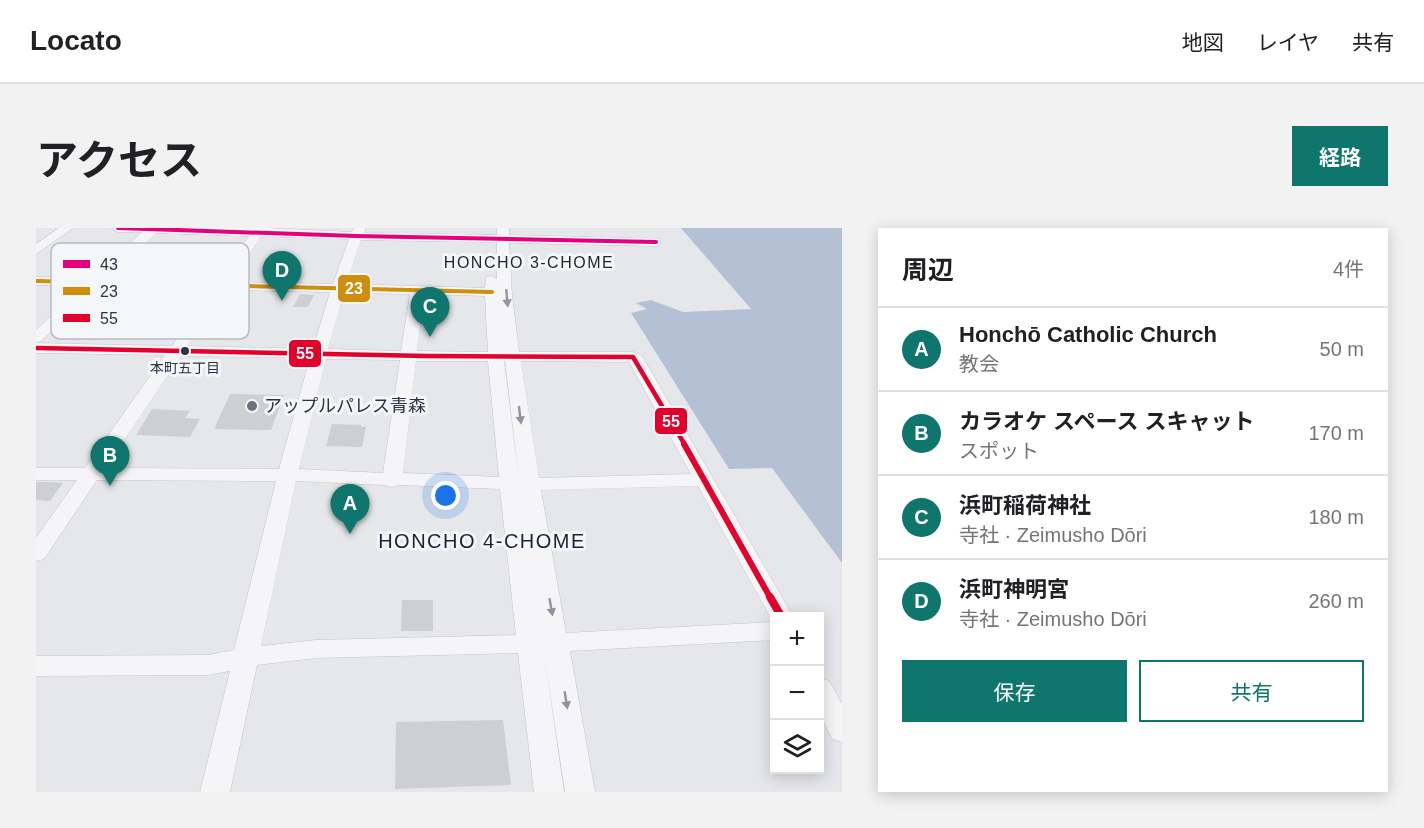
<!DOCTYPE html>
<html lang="ja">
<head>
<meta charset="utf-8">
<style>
  body { margin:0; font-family:Helvetica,"Noto Sans JP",sans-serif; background:#f2f2f2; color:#202124 }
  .controls { position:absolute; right:18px; bottom:18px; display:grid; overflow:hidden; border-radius:0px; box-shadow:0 3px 15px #0003 }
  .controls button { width:54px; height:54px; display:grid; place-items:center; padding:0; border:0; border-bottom:2px solid #e0e0e0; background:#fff; color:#202124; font:30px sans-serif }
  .you { position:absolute; left:410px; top:268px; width:21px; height:21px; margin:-15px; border:4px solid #fff; border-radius:50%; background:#1a73e8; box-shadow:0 0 0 9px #1a73e833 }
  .badge { display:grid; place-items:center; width:39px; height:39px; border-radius:50%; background:#0f766e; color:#fff; font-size:20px; font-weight:700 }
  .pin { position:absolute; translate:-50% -50px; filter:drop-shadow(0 2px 3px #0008) }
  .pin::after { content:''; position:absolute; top:32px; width:21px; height:18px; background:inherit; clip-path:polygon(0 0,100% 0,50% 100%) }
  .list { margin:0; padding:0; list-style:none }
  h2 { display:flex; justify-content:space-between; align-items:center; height:78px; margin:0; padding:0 24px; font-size:26px }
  h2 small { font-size:20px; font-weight:400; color:#757577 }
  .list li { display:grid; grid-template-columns:39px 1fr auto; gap:18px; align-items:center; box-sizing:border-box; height:84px; padding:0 24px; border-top:2px solid #e0e0e0 }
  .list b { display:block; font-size:22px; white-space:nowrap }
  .list p { margin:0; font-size:20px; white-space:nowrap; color:#757577 }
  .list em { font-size:20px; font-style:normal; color:#757577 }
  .actions { display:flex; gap:12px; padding:18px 24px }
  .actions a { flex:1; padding:14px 0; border:2px solid #0f766e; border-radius:0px; text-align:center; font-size:21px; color:#0f766e }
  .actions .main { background:#0f766e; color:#fff }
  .icon { flex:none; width:33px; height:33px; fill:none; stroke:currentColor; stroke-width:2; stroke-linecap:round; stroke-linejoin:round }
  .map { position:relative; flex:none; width:806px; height:564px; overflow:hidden; border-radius:0px }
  header { display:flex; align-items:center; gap:36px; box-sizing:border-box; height:84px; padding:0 30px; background:#fff; border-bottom:2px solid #e0e0e0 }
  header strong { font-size:28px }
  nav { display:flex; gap:33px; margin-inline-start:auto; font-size:21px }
  .intro { display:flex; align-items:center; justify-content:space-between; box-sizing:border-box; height:144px; padding:0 36px }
  h1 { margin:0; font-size:42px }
  .button { padding:15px 27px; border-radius:0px; background:#0f766e; color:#fff; font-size:21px; font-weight:700 }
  main { display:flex; gap:36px; padding:0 36px }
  aside { flex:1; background:#fff; border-radius:0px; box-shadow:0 3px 15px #0003 }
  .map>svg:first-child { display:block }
  .water { fill:#b4c1d4 }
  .building { fill:#cecfd2 }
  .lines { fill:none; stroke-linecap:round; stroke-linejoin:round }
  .minor-casing { stroke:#c4c5c8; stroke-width:1 }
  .minor { fill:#f5f5f7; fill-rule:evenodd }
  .bus-1-casing { stroke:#f4f6f9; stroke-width:7 }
  .bus-2-casing { stroke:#f4f6f9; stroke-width:7 }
  .bus-3-far2-casing { stroke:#f4f6f9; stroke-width:8 }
  .bus-3-far1-casing { stroke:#f4f6f9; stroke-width:10 }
  .bus-3-casing { stroke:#f4f6f9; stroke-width:12 }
  .bus-1 { stroke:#e5007d; stroke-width:4 }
  .bus-2 { stroke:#ce8f0e; stroke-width:4 }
  .bus-3-far2 { stroke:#e4002b; stroke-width:4.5 }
  .bus-3-far1 { stroke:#e4002b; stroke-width:6 }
  .bus-3 { stroke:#e4002b; stroke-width:8 }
  .oneway { fill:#90949e }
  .bus-dot { fill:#2b3244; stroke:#f4f6f9; stroke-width:2 }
  .poi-dot { fill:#6c717e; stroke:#f4f6f9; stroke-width:2 }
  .labels { text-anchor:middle; stroke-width:6; stroke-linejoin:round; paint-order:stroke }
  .far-bus-label { font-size:14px; fill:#2b3244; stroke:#f4f6f9 }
  .far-neighbourhood-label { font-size:16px; letter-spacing:1.5px; fill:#1d2435; stroke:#f4f6f9 }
  .poi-label { font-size:18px; fill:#2b3244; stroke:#f4f6f9; text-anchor:start }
  .neighbourhood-label { font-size:20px; letter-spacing:1.5px; fill:#1d2435; stroke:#f4f6f9 }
  .key { fill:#f4f6f9; stroke:#b8bbc3; stroke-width:1.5 }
  .key-label { font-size:16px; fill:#2b3244 }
  .line-badge { stroke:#f4f6f9; stroke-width:2 }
  .badge-label { font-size:16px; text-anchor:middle; font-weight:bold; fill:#fff }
</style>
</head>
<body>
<header>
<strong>Locato</strong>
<nav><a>地図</a><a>レイヤ</a><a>共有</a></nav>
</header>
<div class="intro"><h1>アクセス</h1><a class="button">経路</a></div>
<main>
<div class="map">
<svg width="806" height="564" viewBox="0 0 806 564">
  <rect width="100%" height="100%" fill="#e6e7ea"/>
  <path class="water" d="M645,0H806V335L736,240L693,241L595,85L611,81L600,75L615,72L647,84L715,81Z"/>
  <path class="building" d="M264,66L278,67L272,79H257Z
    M194,166L248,167L235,202L178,201Z
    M116,181L154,183L149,190L164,191L154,209L100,207Z
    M296,196L326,197L325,199H330L326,219L290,218Z
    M0,254H14L27,255L14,273L0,272Z
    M366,372H397V403H365Z
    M467,492L475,557L359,561L360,494Z"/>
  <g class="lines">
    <g class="minor-casing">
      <path id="minor" d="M23,0H37L0,26V16Z
        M76,0H231L316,4L318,0H330L328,5L461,7V0H473V7L624,11V17L620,18L473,15L476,67L483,124H597L606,128L757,388H738V412L534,423L559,564H529L508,425L528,564H498L482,425L280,430L221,437L194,564H164L194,443L172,447L0,448V428L172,427L198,422L240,253L61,252L8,331L0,333V310L41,252H0V240H49L129,127L0,125V115L136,118L176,61L63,59L5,113L0,115V102L48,58L0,57V49L56,50L106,4H82ZM120,5L213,8L181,53L71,51ZM225,8L313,11L297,56L195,54ZM325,12L461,14V51L455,48L450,49L449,60L310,56ZM189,62L294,64L277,121L151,118ZM308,65L374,66L365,123L292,121ZM388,66L449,68L452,124L381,123ZM145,128L274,130L243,241L69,240ZM290,131L364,132L347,245L263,241ZM380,133H452L463,249L367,245ZM468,133H469L483,250L482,243ZM485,133L593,134L655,246L503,250ZM260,253L348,257L356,259L363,257L464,261L480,407L280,412L225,418ZM662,258L737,394L530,405L505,262Z
        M784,450L793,453L806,476V514L796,511L784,486Z"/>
    </g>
    <use href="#minor" class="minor"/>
    <g class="bus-1-casing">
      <path id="bus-1" d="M82,0L320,8L620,14"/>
    </g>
    <g class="bus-2-casing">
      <path id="bus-2" d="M0,53L456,64"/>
    </g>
    <g class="bus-3-far2-casing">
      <path id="bus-3-far2" d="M0,120L391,128L597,129L649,217"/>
    </g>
    <g class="bus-3-far1-casing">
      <path id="bus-3-far1" d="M648,216L735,371"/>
    </g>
    <g class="bus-3-casing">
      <path id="bus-3" d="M734,369L745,388"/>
    </g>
    <use href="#bus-1" class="bus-1"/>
    <use href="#bus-2" class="bus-2"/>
    <use href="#bus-3-far2" class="bus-3-far2"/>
    <use href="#bus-3-far1" class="bus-3-far1"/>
    <use href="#bus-3" class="bus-3"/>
  </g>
  <defs><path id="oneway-solid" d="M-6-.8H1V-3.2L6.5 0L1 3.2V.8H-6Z" transform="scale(1.5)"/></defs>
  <g class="oneway">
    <use href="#oneway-solid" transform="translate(471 70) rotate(85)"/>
    <use href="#oneway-solid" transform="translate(484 187) rotate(83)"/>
    <use href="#oneway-solid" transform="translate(515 379) rotate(80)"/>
    <use href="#oneway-solid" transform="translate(530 472) rotate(81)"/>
  </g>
  <circle class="bus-dot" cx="149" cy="123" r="5"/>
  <circle class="poi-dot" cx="216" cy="178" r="6"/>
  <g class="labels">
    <g class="far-bus-label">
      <text x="149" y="145">本町五丁目</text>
    </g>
    <g class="far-neighbourhood-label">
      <text x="493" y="40">HONCHO 3-CHOME</text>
    </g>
    <g class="poi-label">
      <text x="228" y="184">アップルパレス青森</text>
    </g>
    <g class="neighbourhood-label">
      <text x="446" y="320">HONCHO 4-CHOME</text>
    </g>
  </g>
  <rect x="15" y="15" width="198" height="96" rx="9" class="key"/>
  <rect x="27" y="32" width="27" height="8" fill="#e5007d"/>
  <rect x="27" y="59" width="27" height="8" fill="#ce8f0e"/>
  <rect x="27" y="86" width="27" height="8" fill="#e4002b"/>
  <g class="key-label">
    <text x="64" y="42">43</text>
    <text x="64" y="69">23</text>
    <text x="64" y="96">55</text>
  </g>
  <g class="line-badge">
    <rect x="301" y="46" width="34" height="29" rx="6" fill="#ce8f0e"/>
    <rect x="252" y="111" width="34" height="29" rx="6" fill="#e4002b"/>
    <rect x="618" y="179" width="34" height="28" rx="6" fill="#e4002b"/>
  </g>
  <g class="badge-label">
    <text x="318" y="66">23</text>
    <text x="269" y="131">55</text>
    <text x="635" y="199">55</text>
  </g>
</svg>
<div class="controls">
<button>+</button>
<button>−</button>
<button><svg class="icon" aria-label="layers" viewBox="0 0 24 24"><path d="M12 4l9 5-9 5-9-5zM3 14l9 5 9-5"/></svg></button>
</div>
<div class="you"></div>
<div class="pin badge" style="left:314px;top:306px">A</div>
<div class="pin badge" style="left:74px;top:258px">B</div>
<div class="pin badge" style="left:394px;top:109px">C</div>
<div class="pin badge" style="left:246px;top:73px">D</div>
</div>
<aside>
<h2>周辺<small>4件</small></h2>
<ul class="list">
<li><span class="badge">A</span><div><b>Honchō Catholic Church</b><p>教会</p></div><em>50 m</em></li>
<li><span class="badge">B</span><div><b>カラオケ スペース スキャット</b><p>スポット</p></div><em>170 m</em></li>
<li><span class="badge">C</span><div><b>浜町稲荷神社</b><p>寺社 · Zeimusho Dōri</p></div><em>180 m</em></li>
<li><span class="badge">D</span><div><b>浜町神明宮</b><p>寺社 · Zeimusho Dōri</p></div><em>260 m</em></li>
</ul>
<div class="actions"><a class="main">保存</a><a>共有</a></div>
</aside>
</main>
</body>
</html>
